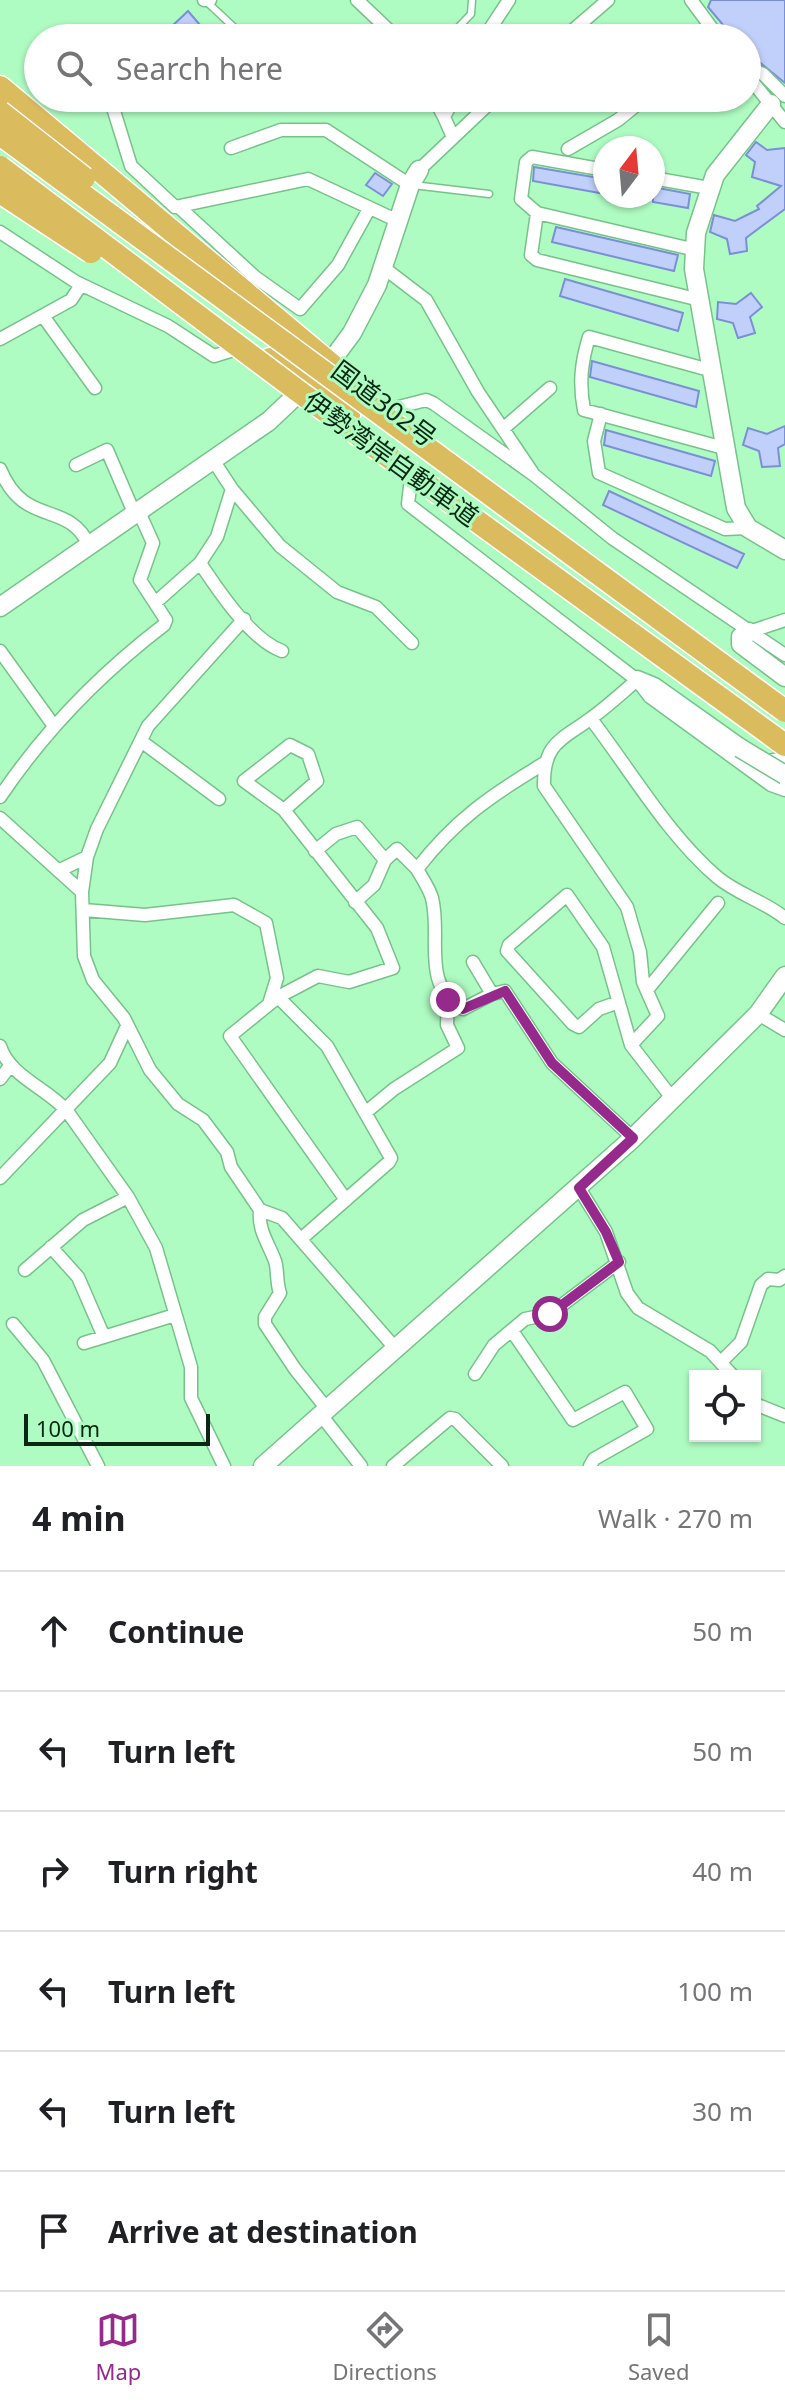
<!DOCTYPE html>
<html lang="en">
<head>
<meta charset="utf-8">
<style>
  body { margin:0; font-family:"Noto Sans","Noto Sans JP",sans-serif; background:#f2f2f2; color:#202124 }
  .controls { position:absolute; right:24px; bottom:24px; display:grid; overflow:hidden; border-radius:0px; box-shadow:0 2px 6px #0004 }
  .controls button { width:72px; height:72px; display:grid; place-items:center; padding:0; border:0; border-bottom:2px solid #e0e0e0; background:#fff; color:#202124; font:40px sans-serif }
  .compass { position:absolute; left:593px; top:136px; width:72px; height:72px; border-radius:50%; background:#fff; box-shadow:0 2px 6px #0004; rotate:16deg }
  .scale { position:absolute; left:24px; bottom:20px; width:186px; box-sizing:border-box; padding-left:8px; border:4px solid #082813; border-top:0; font-size:22px; line-height:28px; white-space:nowrap; color:#082813; -webkit-text-stroke:6px #affcc2; paint-order:stroke }
  .stop { position:absolute; width:24px; height:24px; margin:-18px; border:6px solid #952a8c; border-radius:50%; background:#fff }
  .stop.end { background:#952a8c; border-color:#fff; box-shadow:0 2px 8px #0008 }
  .list { margin:0; padding:0; list-style:none }
  h2 { display:flex; justify-content:space-between; align-items:center; height:104px; margin:0; padding:0 32px; font-size:34px }
  h2 small { font-size:26px; font-weight:400; color:#757577 }
  .list li { display:grid; grid-template-columns:52px 1fr auto; gap:24px; align-items:center; box-sizing:border-box; height:120px; padding:0 32px; border-top:2px solid #e0e0e0 }
  .list b { display:block; font-size:30px; white-space:nowrap }
  .list em { font-size:26px; font-style:normal; color:#757577 }
  .icon { flex:none; width:44px; height:44px; fill:none; stroke:currentColor; stroke-width:2; stroke-linecap:round; stroke-linejoin:round }
  .map { position:relative; flex:none; width:785px; height:1466px; overflow:hidden }
  .search { position:absolute; background:#fff; box-shadow:0 2px 6px #0004; left:24px; right:24px; top:24px; height:88px; display:flex; align-items:center; gap:20px; box-sizing:border-box; padding:0 28px; border-radius:44px; color:#757577; font-size:30px }
  .sheet { height:824px; background:#fff }
  nav { display:flex; justify-content:space-around; align-items:center; box-sizing:border-box; height:112px; border-top:2px solid #e0e0e0; background:#fff; font-size:22px; color:#757577 }
  nav a { display:grid; justify-items:center; gap:4px }
  nav .on { color:#952a8c }
  .map>svg:first-child { display:block }
  .building { fill:#c1cffb; stroke:#7b8fd7; stroke-width:2 }
  .lines { fill:none; stroke-linecap:round; stroke-linejoin:round }
  .lane-casing { stroke:#77c28b; stroke-width:9 }
  .street-casing { stroke:#77c28b; stroke-width:15 }
  .secondary-casing { stroke:#77c28b; stroke-width:21 }
  .highway-casing { stroke:#fff; stroke-width:25 }
  .lane { stroke:#fff; stroke-width:6 }
  .street { stroke:#fff; stroke-width:12 }
  .secondary { stroke:#fff; stroke-width:18 }
  .highway { stroke:#dabb5e; stroke-width:22 }
  .secondary-bridge-casing { stroke:#77c28b; stroke-width:21; stroke-linecap:butt }
  .highway-bridge-casing { stroke:#fff; stroke-width:25; stroke-linecap:butt }
  .secondary-bridge { stroke:#fff; stroke-width:18 }
  .highway-bridge { stroke:#dabb5e; stroke-width:22 }
  .route { stroke:#952a8c; stroke-width:10 }
  .labels { text-anchor:middle; stroke-width:6; stroke-linejoin:round; paint-order:stroke }
  .street-label { font-size:26px; fill:#082813; stroke:#affcc2 }
</style>
</head>
<body>
<div class="map">
<svg width="785" height="1466" viewBox="0 0 785 1466">
  <rect width="100%" height="100%" fill="#affcc2"/>
  <path class="building" d="M711,0H785V83L747,52V38H734L708,7Z
    M188,11L200,25L186,38H152L166,26L169,29Z
    M756,142L767,150L785,148V209L746,238L747,251L730,254L727,239L710,232L714,215L735,221L759,209L757,206L781,186L752,177L755,162L746,155Z
    M534,167L605,179V194L533,181Z
    M375,173L392,184L383,196L366,185Z
    M653,187L690,194L688,208L653,202Z
    M556,227L678,255L674,271L552,242Z
    M565,279L683,313L678,331L560,296Z
    M751,293L762,307L750,317L755,333L738,338L733,323L717,319L718,302L736,304Z
    M592,361L699,391L696,407L590,377Z
    M785,426V444L778,448L780,466L762,467L759,451L743,445L748,428L767,434Z
    M606,430L715,461L711,476L604,445Z
    M609,491L744,554L737,568L603,505Z"/>
  <g class="lines">
    <g class="lane-casing">
      <path id="lane" d="M208,3L238,31L256,38
        M428,38H431
        M448,38L471,14L472,0
        M413,185L489,194"/>
    </g>
    <g class="street-casing">
      <path id="street" d="M204,0H210
        M357,0L397,38
        M691,0L719,38
        M484,38L509,0
        M564,38L608,0
        M747,67L763,74L785,96
        M747,75L785,122
        M110,98L131,166L175,207L308,179L398,221
        M434,98L444,117
        M452,135L444,117L454,98
        M231,148L281,130H326L410,185
        M568,149L618,120L645,98
        M419,170L495,98
        M605,170L532,157L526,162L521,199L537,213L696,250
        M653,178L709,188
        M180,208L255,277L300,309L338,265L369,209
        M537,213L531,255L537,260L700,300
        M0,232L76,282L168,326L214,356L243,347
        M384,268L426,300L478,392L532,472
        M43,316L95,388
        M0,339L71,300L81,285
        M713,371L589,337C581,363 579,384 584,410L720,447L726,445
        M391,409L426,400L433,403L534,475L612,538L785,655
        M601,414L594,441L599,473L725,529L748,528
        M504,428L550,388
        M76,465L107,450L135,515
        M0,469C25,529 67,499 89,545
        M412,470L408,504L637,680L650,697L771,785L785,790
        M232,489L280,546L337,592L376,607L412,643
        M200,563L217,537L232,489L213,460
        M155,603L200,563C218,590 251,640 282,651
        M749,632L785,620
        M0,651L54,726
        M591,719C631,771 667,834 717,877C737,894 764,901 785,918
        M141,741L219,799
        M763,762L785,758
        M0,797C45,730 100,674 164,625L166,620L140,580L153,543L139,512
        M0,818L82,892L84,956L93,980L124,1018L150,1070L178,1104L203,1120L227,1152L231,1167L260,1210L282,1218L395,1348
        M315,851L336,834L357,827L385,860L397,849L417,869C455,820 490,796 543,764
        M417,869C422,878 429,888 432,898C442,937 420,985 463,1009L492,994
        M60,870L87,857L97,829L148,726L244,619
        M82,892L87,857
        M355,902L374,885L385,860
        M84,910L145,915L234,905L266,923L277,978L269,1004
        M473,962L492,994L505,991L552,1063L633,1138
        M647,990L718,903
        M278,997L318,976L349,982L393,968L377,928L284,810L244,781L290,745L308,754L317,781L284,810
        M616,1003L599,1009L579,1027L573,1024L507,951L509,945L567,895L603,947L631,1045L672,1098
        M758,1014L785,1030
        M631,1045L658,1016L643,982L640,952L627,907L544,786C543,741 563,740 594,716C609,705 623,692 637,680
        M0,1046C9,1076 47,1088 67,1111L128,1197L156,1248L191,1367V1398L224,1466
        M0,1079L10,1066
        M365,1113L394,1089L458,1048L447,1025L448,1000
        M0,1178L110,1063L127,1026
        M579,1188L606,1232L627,1293L638,1308L710,1351L733,1376
        M260,1210C258,1231 268,1242 275,1261C278,1269 276,1282 280,1293L265,1317V1324L295,1369L327,1409
        M301,1239L389,1162L391,1158L327,1046L278,997L230,1036L346,1200
        M51,1247L78,1277L104,1337
        M25,1270L83,1220L128,1197
        M13,1324L43,1360L98,1466
        M512,1331L573,1420L625,1392L647,1429L594,1459L590,1466
        M84,1343L175,1315
        M722,1361L741,1342L761,1285L768,1279L779,1280L785,1276
        M475,1374L494,1345L525,1319L550,1314L619,1262
        M755,1404L785,1416
        M321,1415L361,1466
        M393,1466L450,1418L455,1419L502,1466"/>
    </g>
    <g class="secondary-casing">
      <path id="secondary" d="M771,104L715,175L696,233L694,269L736,508L748,528L785,550
        M0,607L269,421L329,364L352,333L377,285L410,185L419,170
        M749,632L741,637V644L785,677
        M637,680L654,687L740,748
        M263,1466L631,1140L758,1014L785,976"/>
    </g>
    <g class="highway-casing">
      <path id="highway" d="M0,87L339,371
        M270,359L349,416"/>
    </g>
    <use href="#lane" class="lane"/>
    <use href="#street" class="street"/>
    <use href="#secondary" class="secondary"/>
    <use href="#highway" class="highway"/>
    <g class="secondary-bridge-casing">
      <path id="secondary-bridge" d="M740,748L785,775"/>
    </g>
    <g class="highway-bridge-casing">
      <path id="highway-bridge" d="M0,112L84,178
        M0,134L785,711
        M0,167L298,391L785,745
        M0,192L91,252"/>
    </g>
    <use href="#secondary-bridge" class="secondary-bridge"/>
    <use href="#highway-bridge" class="highway-bridge"/>
  </g>
  <g class="lines">
    <path class="route" d="M448,1000L463,1009L505,991L552,1063L633,1138L579,1188L606,1232L619,1262L550,1314"/>
  </g>
  <g class="labels">
    <g class="street-label">
      <text transform="translate(384 404) rotate(37)" y="9">国道302号</text>
      <text transform="translate(391 459) rotate(36)" y="9">伊勢湾岸自動車道</text>
    </g>
  </g>
</svg>
<div class="controls">
<button><svg class="icon" aria-label="locate" viewBox="0 0 24 24"><circle cx="12" cy="12" r="6"/><path d="M12 2v4M12 18v4M2 12h4M18 12h4"/></svg></button>
</div>
<svg class="compass" viewBox="-18 -18 36 36"><path d="M0-13l5 13h-10z" fill="#e53935"/><path d="M0 13l5-13h-10z" fill="#757577"/></svg>
<div class="scale">100 m</div>
<div class="stop" style="left:550px;top:1314px"></div>
<div class="stop end" style="left:448px;top:1000px"></div>
<div class="search"><svg class="icon" aria-label="search" viewBox="0 0 24 24"><circle cx="10" cy="10" r="6"/><path d="M15 15l6 6"/></svg>Search here</div>
</div>
<section class="sheet">
<h2>4 min<small>Walk · 270 m</small></h2>
<ul class="list">
<li><svg class="icon" aria-label="ahead" viewBox="0 0 24 24"><path d="M12 20V5M6 11l6-6 6 6"/></svg><div><b>Continue</b></div><em>50 m</em></li>
<li><svg class="icon" aria-label="left" viewBox="0 0 24 24"><path d="M17 20v-9H6M10 6l-5 5 5 5"/></svg><div><b>Turn left</b></div><em>50 m</em></li>
<li><svg class="icon" aria-label="right" viewBox="0 0 24 24"><path d="M7 20v-9h11M14 6l5 5-5 5"/></svg><div><b>Turn right</b></div><em>40 m</em></li>
<li><svg class="icon" aria-label="left" viewBox="0 0 24 24"><path d="M17 20v-9H6M10 6l-5 5 5 5"/></svg><div><b>Turn left</b></div><em>100 m</em></li>
<li><svg class="icon" aria-label="left" viewBox="0 0 24 24"><path d="M17 20v-9H6M10 6l-5 5 5 5"/></svg><div><b>Turn left</b></div><em>30 m</em></li>
<li><svg class="icon" aria-label="arrive" viewBox="0 0 24 24"><path d="M6 21V4h12l-3 4 3 4H6"/></svg><div><b>Arrive at destination</b></div></li>
</ul>
</section>
<nav>
<a class="on"><svg class="icon" aria-label="map" viewBox="0 0 24 24"><path d="M3 6l6-2 6 2 6-2v14l-6 2-6-2-6 2zM9 4v14M15 6v14"/></svg>Map</a>
<a><svg class="icon" aria-label="directions" viewBox="0 0 24 24"><path d="M12 3l9 9-9 9-9-9zM9 14v-3h6M13 9l2 2-2 2"/></svg>Directions</a>
<a><svg class="icon" aria-label="saved" viewBox="0 0 24 24"><path d="M7 4h10v16l-5-4-5 4z"/></svg>Saved</a>
</nav>
</body>
</html>
